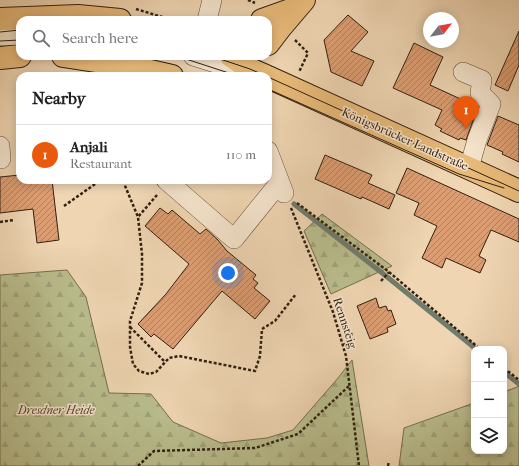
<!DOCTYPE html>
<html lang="en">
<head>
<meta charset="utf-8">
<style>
  body { margin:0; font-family:"IM FELL French Canon",serif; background:#f2f2f2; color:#202124 }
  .controls { position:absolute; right:12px; bottom:12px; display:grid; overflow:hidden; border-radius:8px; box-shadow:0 2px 10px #0003 }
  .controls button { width:36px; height:36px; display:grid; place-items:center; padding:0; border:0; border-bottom:1px solid #e0e0e0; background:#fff; color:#202124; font:20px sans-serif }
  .compass { position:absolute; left:423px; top:12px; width:36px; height:36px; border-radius:50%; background:#fff; box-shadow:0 2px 10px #0003; rotate:59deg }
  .you { position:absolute; left:228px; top:273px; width:14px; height:14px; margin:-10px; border:3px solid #fff; border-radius:50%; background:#1a73e8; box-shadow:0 0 0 6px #1a73e833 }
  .badge { display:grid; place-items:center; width:26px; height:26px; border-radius:50%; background:#ea580c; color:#fff; font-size:13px; font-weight:700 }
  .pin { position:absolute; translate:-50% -33px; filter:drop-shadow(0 1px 2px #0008) }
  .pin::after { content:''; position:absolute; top:21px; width:14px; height:12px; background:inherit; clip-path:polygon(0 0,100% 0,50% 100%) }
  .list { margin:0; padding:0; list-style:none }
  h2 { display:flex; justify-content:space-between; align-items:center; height:52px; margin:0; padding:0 16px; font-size:17px }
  h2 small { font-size:13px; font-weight:400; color:#757577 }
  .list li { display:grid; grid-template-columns:26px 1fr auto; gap:12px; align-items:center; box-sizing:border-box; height:60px; padding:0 16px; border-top:1px solid #e0e0e0 }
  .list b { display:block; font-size:15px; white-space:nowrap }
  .list p { margin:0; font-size:13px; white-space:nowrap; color:#757577 }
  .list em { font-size:13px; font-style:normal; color:#757577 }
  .icon { flex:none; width:22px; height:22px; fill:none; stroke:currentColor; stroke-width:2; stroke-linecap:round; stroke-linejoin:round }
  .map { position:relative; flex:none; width:519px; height:466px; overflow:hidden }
  .search { position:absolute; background:#fff; box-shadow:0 2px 10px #0003; left:16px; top:16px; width:256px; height:44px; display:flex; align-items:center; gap:10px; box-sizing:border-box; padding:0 14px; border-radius:12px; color:#757577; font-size:15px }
  .panel { position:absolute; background:#fff; box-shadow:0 2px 10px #0003; left:16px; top:72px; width:256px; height:112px; border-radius:12px }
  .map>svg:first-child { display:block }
  .forest { fill:url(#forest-firs); stroke:#756e4f }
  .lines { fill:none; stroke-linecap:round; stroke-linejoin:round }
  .stream { stroke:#707c6c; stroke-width:5 }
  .building { fill:url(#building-hatch); stroke:#312011 }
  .minor-casing { stroke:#604d39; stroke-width:20 }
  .major-casing { stroke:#312011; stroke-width:24 }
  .path { stroke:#312011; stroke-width:2.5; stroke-dasharray:3 2; stroke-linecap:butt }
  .minor { stroke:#f5e4cd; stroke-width:19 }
  .major { stroke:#e8ba79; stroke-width:22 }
  .tram { stroke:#312011; stroke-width:1 }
  .labels { text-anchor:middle; stroke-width:3; stroke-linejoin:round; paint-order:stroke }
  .street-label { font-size:12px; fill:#312011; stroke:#f5e4cd }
  .park-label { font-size:12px; font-style:italic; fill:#534730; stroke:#f5e4cd }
</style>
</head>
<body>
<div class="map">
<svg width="519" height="466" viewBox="0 0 519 466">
  <defs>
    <pattern id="forest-firs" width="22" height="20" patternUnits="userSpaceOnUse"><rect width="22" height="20" fill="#b9bd8d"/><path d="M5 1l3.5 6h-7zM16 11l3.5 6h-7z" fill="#a0a279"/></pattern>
    <pattern id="building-hatch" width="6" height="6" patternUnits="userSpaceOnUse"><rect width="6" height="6" fill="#dc9d72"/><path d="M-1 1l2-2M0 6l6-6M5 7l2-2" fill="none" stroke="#b3805c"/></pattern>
  </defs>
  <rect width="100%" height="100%" fill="#efd5b2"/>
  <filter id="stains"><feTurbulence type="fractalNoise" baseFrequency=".005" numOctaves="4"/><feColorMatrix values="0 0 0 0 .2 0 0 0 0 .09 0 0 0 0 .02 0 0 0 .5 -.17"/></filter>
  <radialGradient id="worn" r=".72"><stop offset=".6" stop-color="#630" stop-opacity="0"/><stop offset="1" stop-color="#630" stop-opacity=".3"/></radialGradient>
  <path class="forest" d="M322,214L392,266L331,294L304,231Z
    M67,270L86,297L109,393L151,394L173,422L221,443L267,438L293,430L338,378L352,360L369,466H0V275Z
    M519,385V466H399L404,428L474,403V451H504V392L517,387Z"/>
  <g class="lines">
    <path class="stream" d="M294,204L386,276L476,349
      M504,372L519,384"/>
  </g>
  <path class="building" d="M348,15L368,32L351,51L374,61L362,86L331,72L324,40Z
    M519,31V65L508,91L495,85Z
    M414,43L443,57L430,85L478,107L466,140L460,138L459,140L440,131L442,129L435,125L442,110L393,88Z
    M498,116L519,125V162L502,154L503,152L487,145Z
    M325,155L372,175L368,183L395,195L389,209L362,197L361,199L315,179Z
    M407,168L519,219V242L491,230L479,256L486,260L480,273L446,258L442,268L422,258L437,226L414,215L419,203L396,193Z
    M20,175V180H52L59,240L37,243L33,209L0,213V177Z
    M160,208L168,214L172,210L200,234L206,229L218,240L227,251L256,275L253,279L258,283L254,288L270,301L255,319L222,291L173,349L154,334L151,337L138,324L166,294L189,264L145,226Z
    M376,298L379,308L386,306L388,311L391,310L396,324L387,328L388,332L370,339L357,306Z"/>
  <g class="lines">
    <g class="minor-casing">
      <path id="minor" d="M207,20L212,0
        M0,36L20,35
        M193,56L234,69H250V73
        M463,72L482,80L480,93L491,104L477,140L469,168
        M0,146L1,159H0
        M268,151L284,193
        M166,180L234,239L280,182"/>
    </g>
    <g class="major-casing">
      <path id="major" d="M0,19L78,16L120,20
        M262,20L296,8
        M268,44L281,27L304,0
        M63,56L128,66L172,76
        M231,56L250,69L266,76
        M0,58L20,56
        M268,77L519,191"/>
    </g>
    <path class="path" d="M248,0L255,3
      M136,9L172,20
      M295,40L308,53L299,72
      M123,181L138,217
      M157,195L138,217L142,254V283L130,321V347L133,364L139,371L149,374L156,372L169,358L179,356L255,371L260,356L262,329L275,321L296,294
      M297,203L389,272L480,349
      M64,206L98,182L143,180
      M291,208L333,312L346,356L359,466
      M0,222L14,220
      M381,281L389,272
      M130,327L165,362
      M343,345L352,341L351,332
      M504,368L519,380
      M138,466L154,451L255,448L298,434L350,385
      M388,466L389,461"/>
    <use href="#minor" class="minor"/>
    <use href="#major" class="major"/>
    <path class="tram" d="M0,32L20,30
      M0,41L20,40
      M172,56L189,60L238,76
      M211,56L250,69L266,76
      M268,77L519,191
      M268,89L459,174L504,188"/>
  </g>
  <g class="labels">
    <g class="street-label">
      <text transform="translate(405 139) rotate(24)" y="4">Königsbrücker Landstraße</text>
      <text transform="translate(345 323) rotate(72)" y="4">Rennsteig</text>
    </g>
    <g class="park-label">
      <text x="56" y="414">Dresdner Heide</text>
    </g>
  </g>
  <rect width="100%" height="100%" filter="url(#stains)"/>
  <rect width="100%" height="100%" fill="url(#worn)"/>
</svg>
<div class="controls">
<button>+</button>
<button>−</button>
<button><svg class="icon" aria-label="layers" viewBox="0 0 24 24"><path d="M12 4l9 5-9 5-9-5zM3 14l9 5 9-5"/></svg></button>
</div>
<svg class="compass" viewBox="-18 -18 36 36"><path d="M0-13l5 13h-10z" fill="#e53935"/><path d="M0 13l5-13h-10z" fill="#757577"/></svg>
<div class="you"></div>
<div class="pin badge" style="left:466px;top:129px">1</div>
<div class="search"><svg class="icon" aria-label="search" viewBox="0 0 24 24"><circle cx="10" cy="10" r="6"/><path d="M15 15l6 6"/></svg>Search here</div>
<section class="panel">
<h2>Nearby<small></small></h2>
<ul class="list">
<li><span class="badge">1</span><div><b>Anjali</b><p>Restaurant</p></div><em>110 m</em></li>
</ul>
</section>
</div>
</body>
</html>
